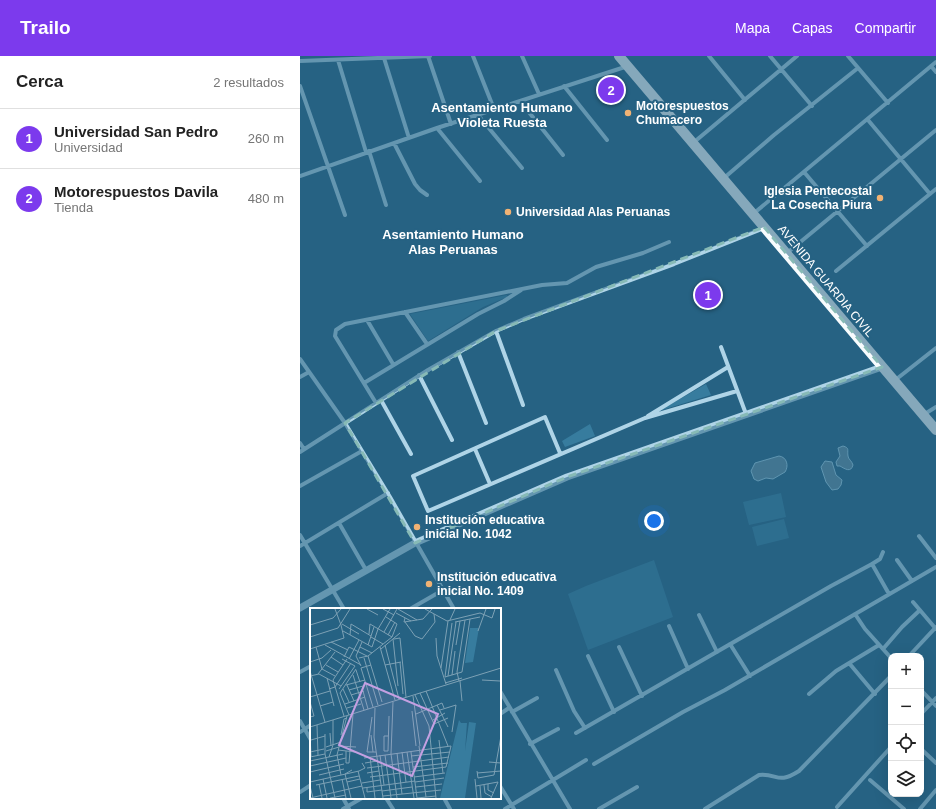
<!DOCTYPE html>
<html lang="es">
<head>
<meta charset="utf-8">
<style>
  body { margin:0; font-family:Arial,sans-serif; background:#f2f2f2; color:#222 }
  .controls { position:absolute; right:12px; bottom:12px; display:grid; overflow:hidden; border-radius:8px; box-shadow:0 4px 16px #0002 }
  .controls button { width:36px; height:36px; display:grid; place-items:center; padding:0; border:0; border-bottom:1px solid #e0e0e0; background:#fff; color:#222; font:20px sans-serif }
  .you { position:absolute; left:354px; top:465px; width:14px; height:14px; margin:-10px; border:3px solid #fff; border-radius:50%; background:#1a73e8; box-shadow:0 0 0 6px #1a73e833 }
  .badge { display:grid; place-items:center; width:26px; height:26px; border-radius:50%; background:#7c3aed; color:#fff; font-size:13px; font-weight:700 }
  .pin { position:absolute; translate:-50% -50%; border:2px solid #fff; box-shadow:0 1px 4px #0006 }
  .list { margin:0; padding:0; list-style:none }
  h2 { display:flex; justify-content:space-between; align-items:center; height:52px; margin:0; padding:0 16px; font-size:17px }
  h2 small { font-size:13px; font-weight:400; color:#767676 }
  .list li { display:grid; grid-template-columns:26px 1fr auto; gap:12px; align-items:center; box-sizing:border-box; height:60px; padding:0 16px; border-top:1px solid #e0e0e0 }
  .list b { display:block; font-size:15px; white-space:nowrap }
  .list p { margin:0; font-size:13px; white-space:nowrap; color:#767676 }
  .list em { font-size:13px; font-style:normal; color:#767676 }
  .icon { flex:none; width:22px; height:22px; fill:none; stroke:currentColor; stroke-width:2; stroke-linecap:round; stroke-linejoin:round }
  .map { position:relative; flex:none; width:636px; height:753px; overflow:hidden }
  header { display:flex; align-items:center; gap:24px; box-sizing:border-box; height:56px; padding:0 20px; background:#7c3aed; color:#fff }
  header strong { font-size:19px }
  nav { display:flex; gap:22px; margin-inline-start:auto; font-size:14px }
  main { display:flex }
  aside { flex:1; background:#fff }
  .map>svg:first-child { display:block }
  .green { fill:#377c9e }
  .water { fill:#638ca2; stroke:#a3d2e7 }
  .lines { fill:none; stroke-linecap:round; stroke-linejoin:round }
  .minor { stroke:#afd4e7; stroke-width:4 }
  .tertiary { stroke:#afd4e7; stroke-width:7 }
  .trunk { stroke:#f8fcfe; stroke-width:10 }
  .marked { fill:none; stroke:#87bab6; stroke-width:3; stroke-dasharray:8 5; stroke-linejoin:round }
  .poi-dot { fill:#f0b274; stroke:#266283; stroke-width:1.5 }
  .labels { text-anchor:middle; stroke-width:4; stroke-linejoin:round; paint-order:stroke }
  .poi-label { font-size:12px; font-weight:bold; fill:#fff; stroke:#266283; text-anchor:start }
  .street-label { font-size:12px; fill:#fff; stroke:#266283 }
  .neighbourhood-label { font-size:13px; font-weight:bold; fill:#fff; stroke:#266283 }
  .inset-road { fill:none; stroke:#7da1b5; stroke-width:1 }
  .view { fill:#c4a0e2; fill-opacity:0.15; stroke:#c4a0e2; stroke-width:2 }
  .inset-edge { fill:none; stroke:#fff; stroke-width:2 }
</style>
</head>
<body>
<header>
<strong>Trailo</strong>
<nav><a>Mapa</a><a>Capas</a><a>Compartir</a></nav>
</header>
<main>
<aside>
<h2>Cerca<small>2 resultados</small></h2>
<ul class="list">
<li><span class="badge">1</span><div><b>Universidad San Pedro</b><p>Universidad</p></div><em>260 m</em></li>
<li><span class="badge">2</span><div><b>Motorespuestos Davila</b><p>Tienda</p></div><em>480 m</em></li>
</ul>
</aside>
<div class="map">
<svg width="636" height="753" viewBox="0 0 636 753">
  <rect width="100%" height="100%" fill="#266283"/>
  <path class="green" d="M207,239V241L183,251L128,285L110,258Z
    M406,328L411,339L359,355Z
    M290,368L295,380L265,391L262,385Z
    M481,437L486,461L449,469L443,446Z
    M484,463L489,482L457,490L452,471Z
    M354,504L373,561L288,594L268,538L286,530Z"/>
  <path class="water" d="M543,390C550,392 547,394 548,400C548,403 552,405 553,409C551,417 545,413 540,410H537L536,406L540,400L538,392Z
    M479,400C487,401 489,410 485,416L473,423L466,422L458,425L454,423L451,415L455,407Z
    M525,405L532,406L536,419L542,424L541,429L538,433L532,434L526,426L521,411Z"/>
  <g class="lines">
    <path class="minor" d="M128,0L151,68
      M173,0L194,53
      M222,0L239,38
      M409,0L445,44
      M470,0L512,50
      M548,0L588,47
      M84,2L109,82
      M38,4L66,96
      M0,5L130,0
      M631,10L636,16
      M0,30L45,159
      M264,30L307,84
      M220,45L263,99
      M178,59L222,112
      M568,64L630,138
      M137,72L180,125
      M94,87L115,128L120,134L127,139
      M393,87L497,0
      M69,95L86,149
      M504,116L567,190
      M0,120L137,72L328,10
      M424,122L474,79L558,12
      M453,158L636,6
      M487,197L636,74
      M536,215L636,133
      M105,256L127,288
      M67,264L93,308
      M196,275L223,349
      M421,291L446,358
      M158,296L186,367
      M0,303L45,367L90,441L154,553
      M119,319L152,384
      M0,321L9,316
      M594,325L636,292
      M64,327L178,258L204,245L221,234
      M81,344L111,398
      M76,347L35,280L36,274L45,268L242,229L267,227L296,211L343,197L369,186
      M623,359L636,351
      M348,360L428,311
      M0,387L4,393
      M175,393L190,428
      M0,396L128,314L196,275L224,263L374,208L464,172
      M260,397L245,361L113,420L128,455L345,362L437,335
      M0,430L62,395
      M39,467L66,514
      M0,479L44,553
      M619,480L636,502
      M0,490L88,437
      M583,496L580,503L572,508L589,538
      M597,504L612,525
      M613,546L636,573
      M110,553L143,534
      M555,558L565,573L591,602
      M399,559L417,596
      M369,570L388,613
      M430,588L450,620
      M319,591L342,640
      M583,593L602,571L620,554
      M288,600L314,656
      M609,600L636,571
      M549,607L575,638
      M256,614L274,655L285,672
      M0,616L11,610
      M621,634L636,650
      M200,635L270,753
      M509,638L536,615L579,589
      M212,656L237,642
      M200,658L209,652
      M621,658L636,642
      M0,665L11,684
      M0,676L11,669
      M276,677L531,530L572,508
      M230,688L258,673
      M621,693L636,707
      M294,708L383,656L425,634L636,511
      M570,724L604,753
      M200,730L214,753
      M0,736L11,729
      M43,742L49,753
      M86,742L93,753
      M144,742L150,753
      M537,751L591,691
      M43,753L62,742
      M205,753L286,704
      M299,753L337,731
      M405,753L459,719C478,717 477,729 499,715L591,620
      M620,753L636,734"/>
    <path class="tertiary" d="M0,552L115,487L267,421L582,311"/>
    <path class="trunk" d="M319,0L636,374"/>
  </g>
  <path d="M0 0H636V753H0ZM464,171L582,311L267,421L115,487L45,367L196,275Z" fill="#266283" fill-opacity=".55" fill-rule="evenodd"/>
  <path class="marked" d="M464,171L582,311L267,421L115,487L45,367L196,275Z"/>
  <g class="poi-dot">
    <circle cx="328" cy="57" r="4"/>
    <circle cx="580" cy="142" r="4"/>
    <circle cx="208" cy="156" r="4"/>
    <circle cx="117" cy="471" r="4"/>
    <circle cx="129" cy="528" r="4"/>
  </g>
  <g class="labels">
    <g class="poi-label">
      <text x="336" y="54">Motorespuestos<tspan x="336" dy="14">Chumacero</tspan></text>
      <text x="572" y="139" text-anchor="end">Iglesia Pentecostal<tspan x="572" dy="14">La Cosecha Piura</tspan></text>
      <text x="216" y="160">Universidad Alas Peruanas</text>
      <text x="125" y="468">Institución educativa<tspan x="125" dy="14">inicial No. 1042</tspan></text>
      <text x="137" y="525">Institución educativa<tspan x="137" dy="14">inicial No. 1409</tspan></text>
    </g>
    <g class="street-label">
      <text transform="translate(526 225) rotate(50)" y="4">AVENIDA GUARDIA CIVIL</text>
    </g>
    <g class="neighbourhood-label">
      <text x="202" y="56">Asentamiento Humano<tspan x="202" dy="15">Violeta Ruesta</tspan></text>
      <text x="153" y="183">Asentamiento Humano<tspan x="153" dy="15">Alas Peruanas</tspan></text>
    </g>
  </g>
  <g transform="translate(10 552)">
    <rect width="191" height="191" fill="#266283"/>
    <path d="M160,20H169L163,54L155,55ZM149,112L151,115H157L155,143L159,114L166,115L155,190H130Z" fill="#377c9e"/>
    <path class="inset-road" d="M25,1L31,17M57,1L68,7M73,1L84,7M88,1L107,12M115,1L137,13L170,5L182,10L185,1M86,5L101,13M95,10L94,14L113,11L122,1M140,12L145,1M95,14L105,28L112,31L125,14L124,6M145,14L170,9M142,15L135,69L152,64L160,11M32,16L49,26M0,17L23,10L31,1M33,23L62,39M168,23L176,1M74,24L87,1M59,26L60,16L82,29M40,27L41,16L61,28M78,27L85,14M0,29L28,20L40,1M61,29L73,36M126,30L127,48L136,76M83,31L88,78M84,31L90,30L96,89M21,34L38,42M15,37L51,57M58,37L64,19M75,37L89,91M146,37L150,13M6,39L12,61L25,68M50,39L62,45M62,39L68,21L80,1M70,39L85,92M0,41L34,30L31,17M71,41L90,25M58,48L72,94M21,49L33,57M34,49L39,39L57,48M49,50L58,48L82,29L87,16L76,9M54,50L68,97M39,51L49,32M0,54L12,50L21,42M90,54L93,86M16,57L28,64M61,57L51,60L63,99M75,57L91,54M51,58L46,48L52,34M131,60L138,13M46,62L50,74M0,63L15,114M8,66L25,44M43,67L54,102M142,67L145,43M0,68L9,66L31,78M138,68L146,14M17,70L24,98M172,72L190,73M149,73L147,64L155,12M150,73L152,93M135,75L152,70M36,77L55,72M37,77L44,93M19,81L25,79L41,55M29,81L45,58L32,51M33,81L39,94M39,82L53,78M53,83L58,101M116,83L138,138M110,85L124,116M41,87L54,83M105,87L119,118L126,190M103,88L110,138M0,89L20,83M0,94L4,108L0,109M83,94L81,146L87,190M35,96L55,89M127,97L138,119M10,98L23,94M37,100L51,96M65,100L64,129L73,190M130,102L146,97L142,124M102,103L106,138M106,106L132,95L134,100M39,107L30,85L46,61M34,108L23,72L37,51M62,109L57,144H66M123,112L135,105M124,116L138,110M7,117L8,147M0,119L191,60M20,125L21,138M0,126L1,148M15,126V146L25,190M31,127L34,111L37,110M61,127L63,144M78,128H74V143H78L79,108M1,132L15,128M129,132L133,165M29,138L46,139M109,138L116,189M16,139L31,134M28,142L45,144M16,143L29,139M36,143V155H39L43,106M0,144L14,141M92,144L96,174M97,144L104,190M101,144L107,190L126,188M87,145L92,186M70,147L74,177M75,147L81,190M101,148L140,144M0,149L15,146M19,149L23,137V112M60,149L65,190M54,150L141,138L136,159L60,169M0,153L33,146M102,154L139,149M179,154L191,155M55,155L67,153M0,158L36,150M103,159L138,155M57,160L102,154M48,163L55,190M167,163L168,170L184,167L191,128M0,164L34,156M57,165L69,163M167,165L191,163M9,167L34,161M31,167L27,147L37,108M104,169L135,165M13,171L17,190M32,171L36,190M165,171L167,190M0,174L49,163L55,160L52,155M37,174L50,171M105,174L134,170M52,175L70,172M9,176L12,190M178,176V182L184,185M6,177L49,168M174,177L175,185L182,189M0,178L3,190M166,178L188,174L181,190M170,178L171,190M57,179V184L72,182M106,179L132,176M53,180L105,173M72,183L102,179M73,188L131,182M0,190L52,178M20,190L36,187M41,190L35,166L42,162"/>
    <path class="view" d="M55,75L128,106L102,168L29,137Z"/>
    <rect width="191" height="191" class="inset-edge"/>
  </g>
</svg>
<div class="controls">
<button>+</button>
<button>−</button>
<button><svg class="icon" aria-label="locate" viewBox="0 0 24 24"><circle cx="12" cy="12" r="6"/><path d="M12 2v4M12 18v4M2 12h4M18 12h4"/></svg></button>
<button><svg class="icon" aria-label="layers" viewBox="0 0 24 24"><path d="M12 4l9 5-9 5-9-5zM3 14l9 5 9-5"/></svg></button>
</div>
<div class="you"></div>
<div class="pin badge" style="left:408px;top:239px">1</div>
<div class="pin badge" style="left:311px;top:34px">2</div>
</div>
</main>
</body>
</html>
